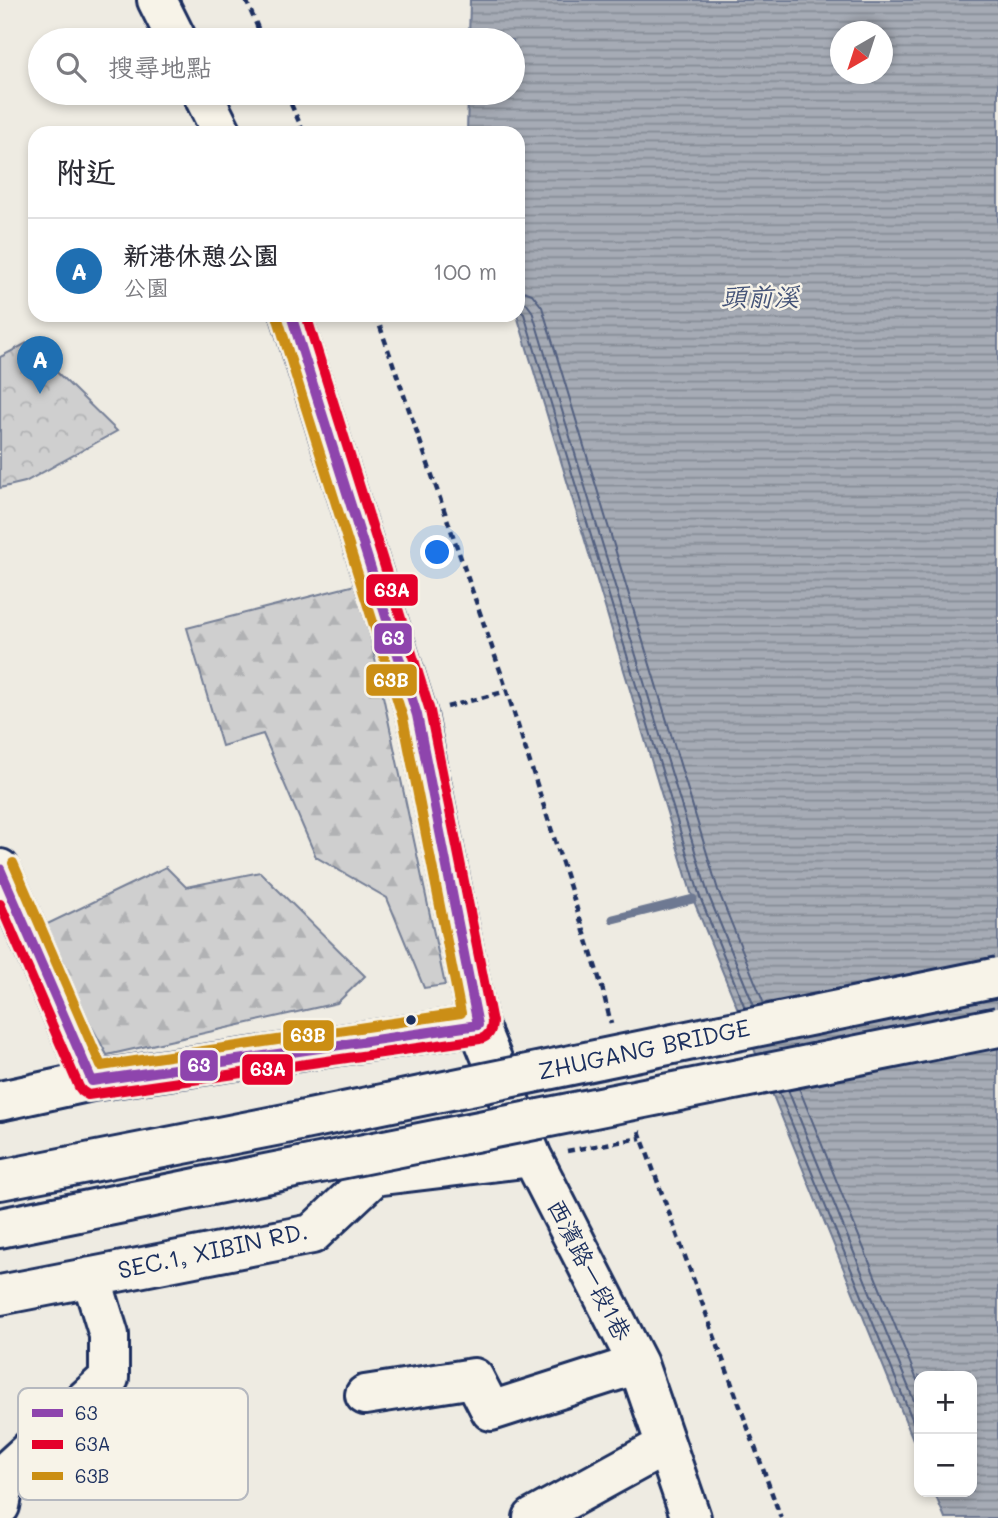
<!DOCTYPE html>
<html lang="zh-TW">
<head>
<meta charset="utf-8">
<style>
  body { margin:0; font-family:Mali,"LXGW WenKai TC",sans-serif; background:#f7f7f7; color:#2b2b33 }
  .controls { position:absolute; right:21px; bottom:21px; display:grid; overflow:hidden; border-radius:14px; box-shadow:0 4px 10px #0003 }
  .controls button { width:63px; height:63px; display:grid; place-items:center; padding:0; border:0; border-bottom:2px solid #e1e1e2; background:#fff; color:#2b2b33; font:35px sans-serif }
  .compass { position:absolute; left:830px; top:21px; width:63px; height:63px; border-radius:50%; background:#fff; box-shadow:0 4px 10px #0003; rotate:219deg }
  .you { position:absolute; left:438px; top:553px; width:24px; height:24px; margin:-18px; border:5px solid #fff; border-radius:50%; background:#1a73e8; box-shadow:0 0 0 10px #1a73e833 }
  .badge { display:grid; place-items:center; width:46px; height:46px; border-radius:50%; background:#1f6fb2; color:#fff; font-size:23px; font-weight:700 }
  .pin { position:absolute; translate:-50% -58px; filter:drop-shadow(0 2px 4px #0008) }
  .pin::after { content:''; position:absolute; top:37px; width:24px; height:21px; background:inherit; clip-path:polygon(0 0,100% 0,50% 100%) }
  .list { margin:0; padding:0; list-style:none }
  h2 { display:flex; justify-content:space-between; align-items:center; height:91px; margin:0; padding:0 28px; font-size:30px }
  h2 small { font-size:23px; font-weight:400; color:#7c7c81 }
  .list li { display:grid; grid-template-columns:46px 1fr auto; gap:21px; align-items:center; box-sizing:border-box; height:105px; padding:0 28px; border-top:2px solid #e1e1e2 }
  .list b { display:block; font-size:26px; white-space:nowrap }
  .list p { margin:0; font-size:23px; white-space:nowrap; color:#7c7c81 }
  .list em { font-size:23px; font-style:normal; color:#7c7c81 }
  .icon { flex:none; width:38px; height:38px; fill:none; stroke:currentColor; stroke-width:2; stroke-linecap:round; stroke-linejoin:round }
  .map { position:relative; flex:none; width:998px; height:1518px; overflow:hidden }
  .search { position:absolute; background:#fff; box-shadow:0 4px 10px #0003; left:28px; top:28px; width:497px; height:77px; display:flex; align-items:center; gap:18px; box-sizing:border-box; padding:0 24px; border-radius:38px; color:#7c7c81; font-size:26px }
  .panel { position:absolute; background:#fff; box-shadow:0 4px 10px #0003; left:28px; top:126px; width:497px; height:196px; border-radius:21px }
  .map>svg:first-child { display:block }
  .forest { fill:url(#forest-firs); stroke:#757f96; stroke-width:2 }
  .park { fill:url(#park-crowns); stroke:#757f96; stroke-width:2 }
  .water { fill:url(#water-rules); stroke:#6e7992; stroke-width:2; fill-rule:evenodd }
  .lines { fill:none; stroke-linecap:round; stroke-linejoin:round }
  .shore { stroke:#536181; stroke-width:2 }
  .stream { stroke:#6e7992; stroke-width:9 }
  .minor-casing { stroke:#1b2f5e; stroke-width:44 }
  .major-casing { stroke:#1b2f5e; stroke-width:44 }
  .path { stroke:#1b2f5e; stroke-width:4.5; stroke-dasharray:7 5; stroke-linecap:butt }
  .minor { stroke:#f7f3e8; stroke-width:38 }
  .major { stroke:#f7f3e8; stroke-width:38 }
  .major-bridge-casing { stroke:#1b2f5e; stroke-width:44; stroke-linecap:butt }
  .major-bridge { stroke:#f7f3e8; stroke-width:38 }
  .bus-1-casing { stroke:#f7f3e8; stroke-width:16 }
  .bus-2-casing { stroke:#f7f3e8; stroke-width:16 }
  .bus-3-casing { stroke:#f7f3e8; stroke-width:16 }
  .bus-1 { stroke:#8e44ad; stroke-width:10 }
  .bus-2 { stroke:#e4002b; stroke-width:10 }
  .bus-3 { stroke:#cb8e13; stroke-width:10 }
  .bus-dot { fill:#1b2f5e; stroke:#f7f3e8; stroke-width:2.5 }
  .labels { text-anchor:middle; stroke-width:5; stroke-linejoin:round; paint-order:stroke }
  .street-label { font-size:24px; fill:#1b2f5e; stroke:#f7f3e8 }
  .water-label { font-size:26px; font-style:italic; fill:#455478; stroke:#f7f3e8 }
  .key { fill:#f7f3e8; stroke:#b5b8bf; stroke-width:2 }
  .key-label { font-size:19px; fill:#1b2f5e }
  .line-badge { stroke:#f7f3e8; stroke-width:2.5 }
  .badge-label { font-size:19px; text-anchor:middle; font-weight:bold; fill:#fff }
</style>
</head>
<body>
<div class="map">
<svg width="998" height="1518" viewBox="0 0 998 1518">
  <defs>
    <pattern id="forest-firs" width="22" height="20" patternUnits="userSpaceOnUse" patternTransform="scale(1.75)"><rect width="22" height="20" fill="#cfcfcf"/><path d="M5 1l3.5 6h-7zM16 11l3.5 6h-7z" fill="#b1b2b4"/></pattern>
    <pattern id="park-crowns" width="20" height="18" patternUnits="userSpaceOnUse" patternTransform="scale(1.75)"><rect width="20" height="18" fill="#cfcfcf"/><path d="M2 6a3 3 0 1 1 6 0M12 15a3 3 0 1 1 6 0" fill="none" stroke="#b1b2b4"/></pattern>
    <pattern id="water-rules" width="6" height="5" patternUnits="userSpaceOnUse" patternTransform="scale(1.75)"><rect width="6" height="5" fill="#a6abb5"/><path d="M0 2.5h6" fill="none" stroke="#868c96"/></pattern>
  </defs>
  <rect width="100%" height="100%" fill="#eeebe2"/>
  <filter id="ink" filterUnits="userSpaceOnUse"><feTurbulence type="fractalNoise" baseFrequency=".0143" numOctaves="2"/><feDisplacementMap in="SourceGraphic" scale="14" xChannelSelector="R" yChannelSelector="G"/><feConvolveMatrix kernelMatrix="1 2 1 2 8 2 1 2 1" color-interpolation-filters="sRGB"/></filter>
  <g filter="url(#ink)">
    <path class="forest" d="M359,584L445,985L424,988L387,898L316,857L263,734L222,746L187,628Z
      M166,867L186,887L260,872L365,976L337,1003L107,1055L39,928Z"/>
    <path class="park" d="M27,343L117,431L25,482L0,488V357Z"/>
    <path class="water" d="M470,0H998V1518H945L934,1492H972V1376H919V1454L693,899L517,315L518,133H467L468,93H513V40H469ZM841,32H883V74H841Z"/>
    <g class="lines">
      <path class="shore" d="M518,289L532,294L542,307L718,890L764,1004
        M518,299L526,303L532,311L708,894L754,1006
        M518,308L524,314L700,897L745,1008
        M799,1088L919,1385
        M788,1090L919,1413
        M779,1092L919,1436"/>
      <path class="stream" d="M613,919L693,899"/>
      <g class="minor-casing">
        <path id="minor" d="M157,0L177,40
          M202,93L222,133
          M291,315L417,715L478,1025L532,1157L638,1364L691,1518
          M0,869L92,1081
          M0,1101L92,1081L478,1025
          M0,1295L312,1234L374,1176L532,1157
          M365,1395L474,1378L491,1411L638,1364
          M0,1506L7,1471L109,1378V1335L91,1277
          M533,1518L666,1445"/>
      </g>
      <g class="major-casing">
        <path id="major" d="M0,1180L290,1123
          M0,1228L300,1167"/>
      </g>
      <path class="path" d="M246,0L263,40
        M286,93L304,133
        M376,315L502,676L602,987L611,1024
        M447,707L507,691
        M639,1131L781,1518
        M567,1151L641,1138"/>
      <use href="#minor" class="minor"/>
      <use href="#major" class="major"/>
      <g class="major-bridge-casing">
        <path id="major-bridge" d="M290,1123L998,977
          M300,1167L998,1027"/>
      </g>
      <use href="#major-bridge" class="major-bridge"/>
      <g class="bus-1-casing">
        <path id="bus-1" d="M0,869L92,1081L478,1025L417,715L291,315"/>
      </g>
      <g class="bus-2-casing">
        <path id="bus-2" d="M0,904L79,1087L82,1091L88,1095L480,1039C488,1037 492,1031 492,1022L430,711L306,315"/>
      </g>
      <g class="bus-3-casing">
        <path id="bus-3" d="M13,863L101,1066L461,1013L403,718L278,319"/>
      </g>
      <use href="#bus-1" class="bus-1"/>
      <use href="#bus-2" class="bus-2"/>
      <use href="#bus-3" class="bus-3"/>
    </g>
  </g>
  <circle class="bus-dot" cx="411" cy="1020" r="6"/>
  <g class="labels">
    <g class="street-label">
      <text transform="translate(644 1050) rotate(-12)" y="8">ZHUGANG BRIDGE</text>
      <text transform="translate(213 1251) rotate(-12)" y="8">SEC.1, XIBIN RD.</text>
      <text transform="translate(589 1270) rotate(63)" y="8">西濱路一段1巷</text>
    </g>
    <g class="water-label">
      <text x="760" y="306">頭前溪</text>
    </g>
  </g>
  <rect x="18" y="1388" width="230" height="112" rx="10" class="key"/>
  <rect x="32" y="1409" width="31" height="8" fill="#8e44ad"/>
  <rect x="32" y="1440" width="31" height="9" fill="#e4002b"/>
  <rect x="32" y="1472" width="31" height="8" fill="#cb8e13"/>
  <g class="key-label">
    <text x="75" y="1420">63</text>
    <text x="75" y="1451">63A</text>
    <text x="75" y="1483">63B</text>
  </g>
  <g class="line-badge">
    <rect x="365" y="573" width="54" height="34" rx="7" fill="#e4002b"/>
    <rect x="373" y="622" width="40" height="33" rx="7" fill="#8e44ad"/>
    <rect x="365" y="663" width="53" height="34" rx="7" fill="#cb8e13"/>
    <rect x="282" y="1019" width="53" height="33" rx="7" fill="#cb8e13"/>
    <rect x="179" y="1049" width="40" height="33" rx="7" fill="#8e44ad"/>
    <rect x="241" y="1053" width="53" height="33" rx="7" fill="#e4002b"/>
  </g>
  <g class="badge-label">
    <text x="392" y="597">63A</text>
    <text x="393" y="645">63</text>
    <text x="391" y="687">63B</text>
    <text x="308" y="1042">63B</text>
    <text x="199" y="1072">63</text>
    <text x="268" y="1076">63A</text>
  </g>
</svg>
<div class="controls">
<button>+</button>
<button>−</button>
</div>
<svg class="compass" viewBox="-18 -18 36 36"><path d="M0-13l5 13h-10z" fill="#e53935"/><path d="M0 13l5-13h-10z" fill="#7c7c81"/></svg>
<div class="you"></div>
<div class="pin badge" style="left:40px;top:394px">A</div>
<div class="search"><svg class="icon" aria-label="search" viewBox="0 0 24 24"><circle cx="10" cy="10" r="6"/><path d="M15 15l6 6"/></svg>搜尋地點</div>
<section class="panel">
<h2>附近<small></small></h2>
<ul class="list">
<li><span class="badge">A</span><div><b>新港休憩公園</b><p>公園</p></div><em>100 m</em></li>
</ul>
</section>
</div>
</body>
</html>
